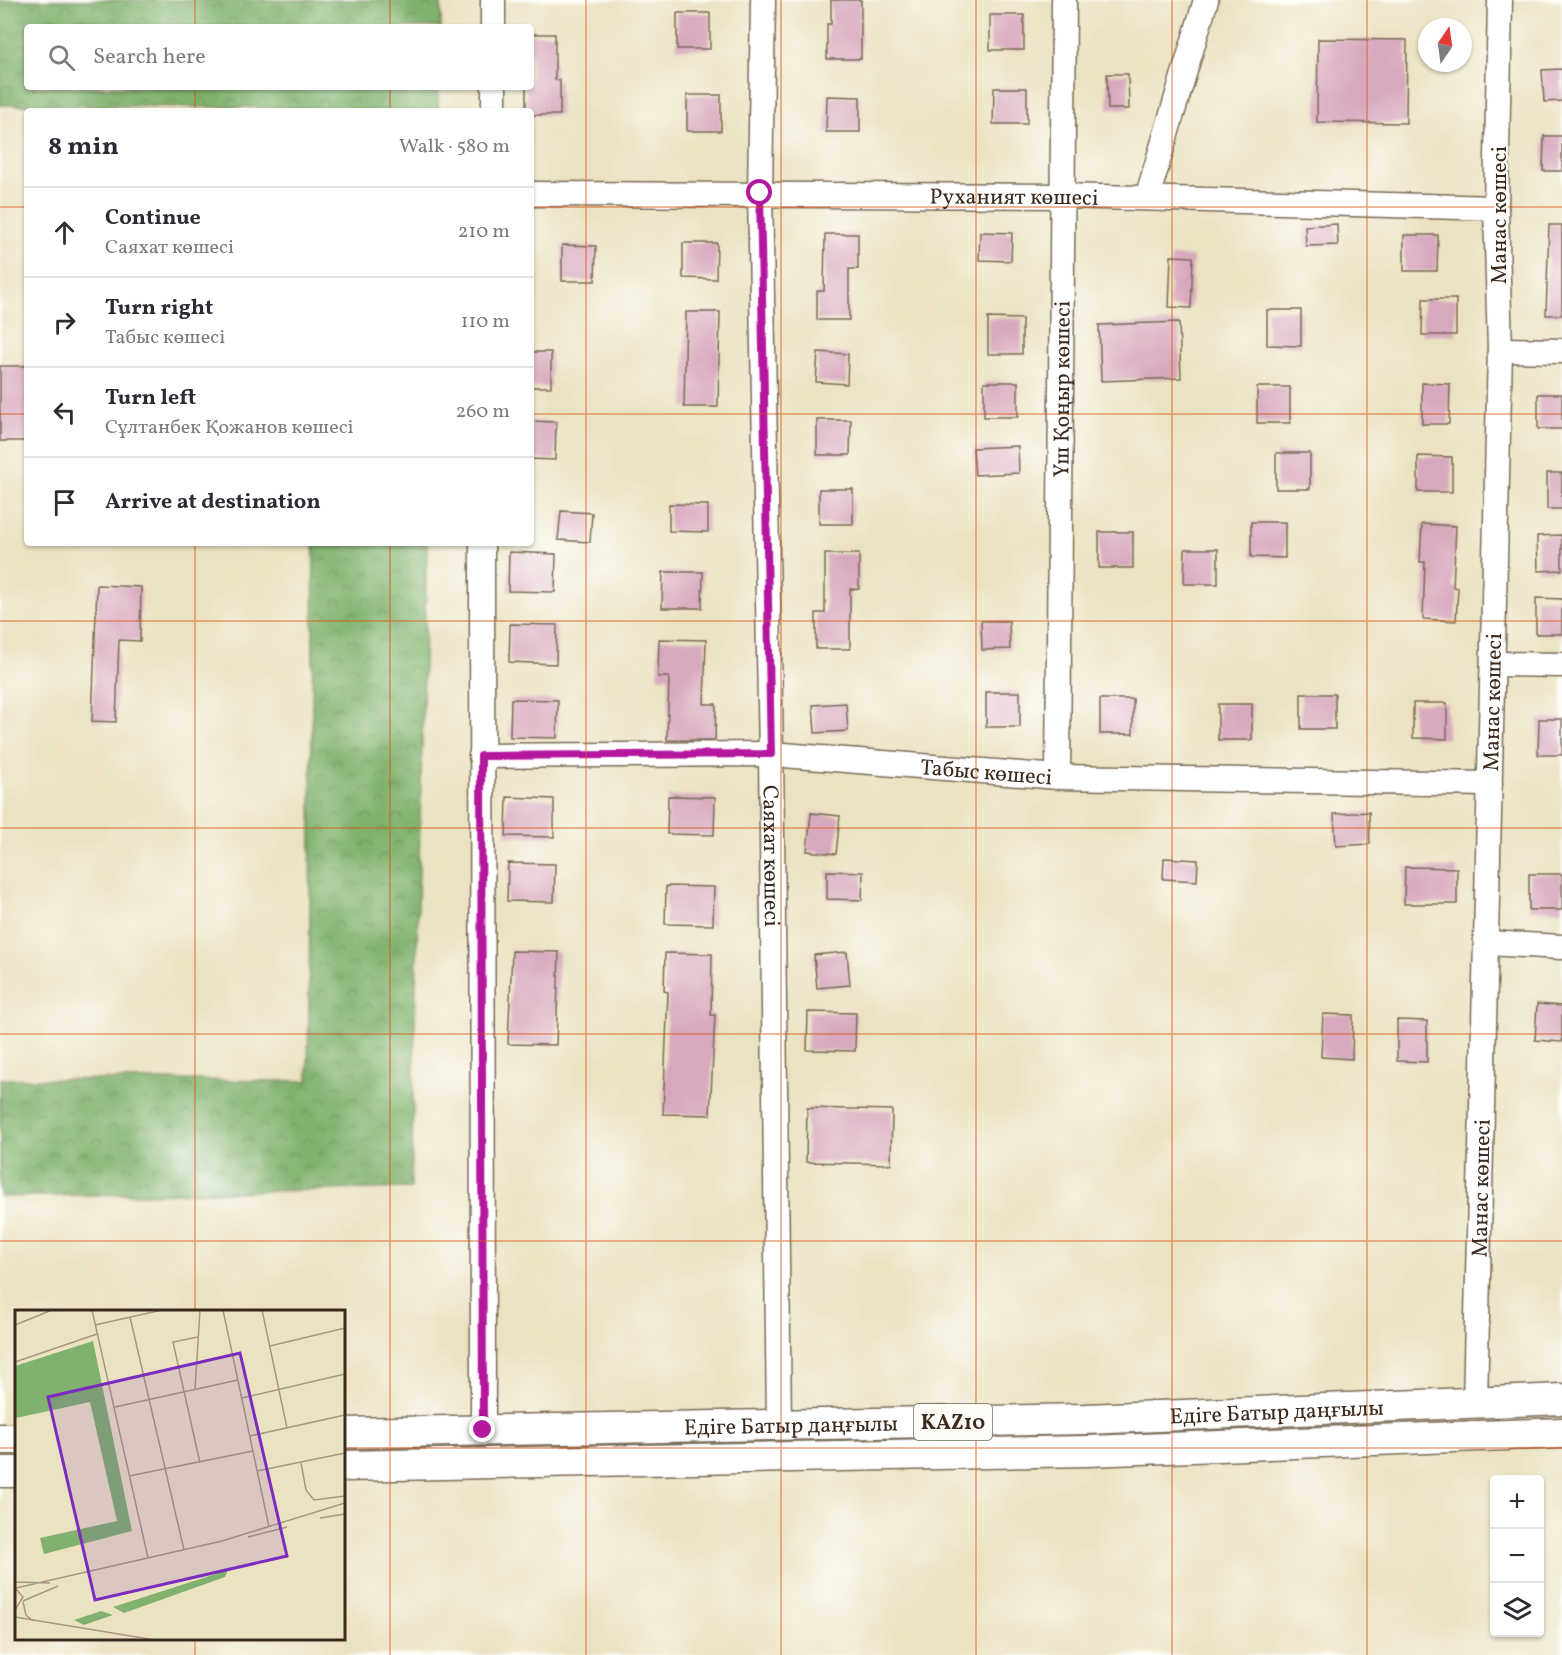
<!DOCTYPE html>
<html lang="en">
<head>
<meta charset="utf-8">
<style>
  body { margin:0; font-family:Vollkorn,serif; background:#f7f7f7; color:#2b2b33 }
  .controls { position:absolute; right:18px; bottom:18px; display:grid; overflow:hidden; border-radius:6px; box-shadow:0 2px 4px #0004 }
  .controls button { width:54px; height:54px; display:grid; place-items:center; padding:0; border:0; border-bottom:2px solid #e1e1e2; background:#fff; color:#2b2b33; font:30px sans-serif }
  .compass { position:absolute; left:1418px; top:18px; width:54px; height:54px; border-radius:50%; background:#fff; box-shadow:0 2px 4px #0004; rotate:13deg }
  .stop { position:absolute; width:18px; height:18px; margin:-14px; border:4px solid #b5179e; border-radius:50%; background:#fff }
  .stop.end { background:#b5179e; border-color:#fff; box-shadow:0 2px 6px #0008 }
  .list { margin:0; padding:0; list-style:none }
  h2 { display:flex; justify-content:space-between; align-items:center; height:78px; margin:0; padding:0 24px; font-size:26px }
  h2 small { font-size:20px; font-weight:400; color:#7c7c81 }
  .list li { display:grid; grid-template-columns:39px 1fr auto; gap:18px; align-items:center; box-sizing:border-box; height:90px; padding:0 24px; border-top:2px solid #e1e1e2 }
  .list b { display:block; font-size:22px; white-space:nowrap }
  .list p { margin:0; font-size:20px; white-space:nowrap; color:#7c7c81 }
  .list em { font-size:20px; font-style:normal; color:#7c7c81 }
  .icon { flex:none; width:33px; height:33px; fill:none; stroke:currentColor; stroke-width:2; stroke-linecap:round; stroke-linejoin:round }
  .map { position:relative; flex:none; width:1562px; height:1655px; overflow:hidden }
  .search { position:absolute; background:#fff; box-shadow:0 2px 4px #0004; left:24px; top:24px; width:510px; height:66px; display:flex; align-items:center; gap:15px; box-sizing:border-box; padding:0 21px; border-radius:6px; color:#7c7c81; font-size:22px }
  .panel { position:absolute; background:#fff; box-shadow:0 2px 4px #0004; left:24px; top:108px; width:510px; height:438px; border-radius:6px }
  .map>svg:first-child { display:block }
  .forest { fill:url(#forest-crowns); stroke:#5e6e46; stroke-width:1.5 }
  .building { fill:#d8a9be }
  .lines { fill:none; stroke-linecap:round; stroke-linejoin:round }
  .minor-casing { stroke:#796a57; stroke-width:27 }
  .major-casing { stroke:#796a57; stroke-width:33 }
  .minor { stroke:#fff; stroke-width:24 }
  .major { stroke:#fff; stroke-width:30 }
  .route { stroke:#b5179e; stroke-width:8 }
  .grid { fill:none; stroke:#d7540e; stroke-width:1.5; stroke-opacity:0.55 }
  .labels { text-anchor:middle; stroke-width:4.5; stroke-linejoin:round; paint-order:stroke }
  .shield { fill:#fdfcf7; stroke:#75695f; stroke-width:1.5 }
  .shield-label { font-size:21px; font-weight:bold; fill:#3b2a1e }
  .street-label { font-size:22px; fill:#3b2a1e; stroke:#fdfcf7 }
  .inset-road { fill:none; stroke:#a59880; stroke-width:1.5 }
  .view { fill:#7b2cbf; fill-opacity:0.15; stroke:#7b2cbf; stroke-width:3 }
  .inset-edge { fill:none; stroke:#3b2a1e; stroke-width:3 }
</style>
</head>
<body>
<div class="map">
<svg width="1562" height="1655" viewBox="0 0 1562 1655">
  <defs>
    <pattern id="forest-crowns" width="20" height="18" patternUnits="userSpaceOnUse" patternTransform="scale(1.5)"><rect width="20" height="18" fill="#80b26d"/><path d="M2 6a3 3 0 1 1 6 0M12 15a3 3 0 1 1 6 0" fill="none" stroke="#6a9159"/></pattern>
  </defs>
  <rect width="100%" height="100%" fill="#fdfcf7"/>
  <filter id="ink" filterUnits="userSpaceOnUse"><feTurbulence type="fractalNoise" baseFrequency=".0167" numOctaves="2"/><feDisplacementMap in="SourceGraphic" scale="12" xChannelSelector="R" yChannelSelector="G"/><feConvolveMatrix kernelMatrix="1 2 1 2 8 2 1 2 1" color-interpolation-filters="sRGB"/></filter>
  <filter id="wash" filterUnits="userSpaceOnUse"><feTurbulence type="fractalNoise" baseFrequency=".008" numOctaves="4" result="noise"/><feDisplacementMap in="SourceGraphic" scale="24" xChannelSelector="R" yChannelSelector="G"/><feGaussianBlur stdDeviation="1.35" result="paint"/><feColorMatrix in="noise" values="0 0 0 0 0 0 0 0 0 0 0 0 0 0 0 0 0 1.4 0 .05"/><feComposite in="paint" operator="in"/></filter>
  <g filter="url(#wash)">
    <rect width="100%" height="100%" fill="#ebe2c1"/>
    <path class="forest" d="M0,0H441V27H27V87H439L438,111H318V108L0,105Z
      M314,543H427L411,1188L0,1197V1079L308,1081Z"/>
    <g id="blocks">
      <path class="building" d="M831,0H861V59H827V24H831Z
        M677,13H710V49H677Z
        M990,15H1024V50H990Z
        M531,34H555V80H560V115H531V111H526V87H531Z
        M1318,39L1407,40L1406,123L1317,122Z
        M1562,69V101L1544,102L1542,70Z
        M1107,74H1128L1129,109H1108Z
        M994,88H1027V124H993Z
        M687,95H721V131H687Z
        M827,96L860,97V132H826Z
        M1544,136H1562V171H1543Z
        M1337,224L1338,245L1306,246L1305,226Z
        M1549,225H1562V315H1546Z
        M980,232L1012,233L1011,261L979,260Z
        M825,234H858V269H849V320H817V291H824Z
        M1404,235H1438L1437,271H1404Z
        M683,243H717L716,279L683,278Z
        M562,245L596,246L595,281H562Z
        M1171,256L1193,257L1191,308L1169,307Z
        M1423,299H1456V335H1422Z
        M1267,310H1301V346L1267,345Z
        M686,312H720L718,407H684Z
        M988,318L1022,319V354H988Z
        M1179,322L1181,378L1101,381L1099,325Z
        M531,352H551V387H531Z
        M818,352L848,354L847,384L816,382Z
        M0,366H27V441H0Z
        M984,382H1018V417H984Z
        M1422,383L1450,384L1449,424H1422Z
        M1257,387H1290V423H1257Z
        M1538,394H1562V429H1538Z
        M817,420H851L850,455H817Z
        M531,421L556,422L555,460L531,459Z
        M1018,446L1019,473L975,475L973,448Z
        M1276,453H1310V489H1276Z
        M1418,456L1452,457V492H1418Z
        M1547,473H1562V509H1547Z
        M819,489H853V524H819Z
        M669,504L708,505V532L669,531Z
        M561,511L592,513L590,542L558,540Z
        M1251,522H1285V558L1251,557Z
        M1422,524L1456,526L1453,587L1458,588L1456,621L1423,619L1425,562H1420Z
        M1099,532H1133V568H1099Z
        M1562,535V570L1538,571L1537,536Z
        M1185,549H1218V584H1184Z
        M509,552L556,554L555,592L508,591Z
        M825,554H859V589H850V649H816V613H825Z
        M663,572H703L702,608H662Z
        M97,585L141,587L140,641L119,640L116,722L92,721Z
        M1536,598L1562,599V634H1536Z
        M981,621H1009L1010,649L982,650Z
        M510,624L557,625L556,664L509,662Z
        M659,639L706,640L704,704H716L715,740H667L669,677H658Z
        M986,692H1020V727H986Z
        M1301,694H1335V729H1301Z
        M511,699L558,700L557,738L510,737Z
        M1100,699H1133V734H1100Z
        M846,703L848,731L815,733L813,705Z
        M1413,703H1447V739L1413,738Z
        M1218,704H1252V740H1218Z
        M1539,719H1562V755H1538Z
        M668,796L715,797L714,835L667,834Z
        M507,797L554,799V837L506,836Z
        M1369,812L1370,844L1336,846L1334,814Z
        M811,813L840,816L836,854L807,851Z
        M1164,858L1198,860L1197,881L1163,879Z
        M508,863L555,864L554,902L507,901Z
        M1405,867L1457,868V904H1404Z
        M827,871L863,872L862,900L827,899Z
        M1529,874H1562V910H1529Z
        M666,886L714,887L713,925L665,924Z
        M512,951L559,952L556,1045L508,1044Z
        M847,952L850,985L817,988L814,955Z
        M665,953L712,954L711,1015H715L710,1115L663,1114L668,992L664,991Z
        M1537,1004L1562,1006V1042L1535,1040Z
        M808,1012L856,1013L855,1051L807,1050Z
        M1323,1014L1353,1015L1352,1059L1321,1057Z
        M1397,1020L1427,1021V1062L1397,1061Z
        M807,1108L892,1110L891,1164L806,1162Z"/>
    </g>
  </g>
  <g filter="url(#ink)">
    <use href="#blocks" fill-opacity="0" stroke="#796a57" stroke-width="1.5"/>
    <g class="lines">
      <g class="minor-casing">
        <g id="minor">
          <path d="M493,0V27"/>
          <path id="s1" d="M763,0L760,193L771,754L779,1425"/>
          <path d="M494,87V111"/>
          <path id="s2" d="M531,194L1063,196L1496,208"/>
          <path d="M1147,198L1206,0"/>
          <path d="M1500,350L1562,351"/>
          <path d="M482,543L483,1430"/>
          <path d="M1493,664L1562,665"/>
          <path id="s3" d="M481,756L771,754L1058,777L1490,784"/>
          <path id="s4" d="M1058,777L1064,0"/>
          <path d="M1487,943L1562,947"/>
          <path id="s5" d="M1475,1402L1500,350L1496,208L1500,0"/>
        </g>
      </g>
      <g class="major-casing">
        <g id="major">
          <path id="s6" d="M344,1433L1086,1419L1562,1399"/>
          <path d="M0,1439H16"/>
          <path d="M344,1466L1088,1451L1562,1433"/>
          <path d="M0,1472H16"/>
        </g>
      </g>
      <use href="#minor" class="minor"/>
      <use href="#major" class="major"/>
    </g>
  </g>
  <g class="lines" filter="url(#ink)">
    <path class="route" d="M483,1430L481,756L771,754L760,193"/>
  </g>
  <path class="grid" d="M195,0V27M390,0V27M586,0V1655M781,0V1655M976,0V1655M1172,0V1655M1367,0V1655M195,87V111M390,87V111M0,207H27M531,207H1562M0,414H27M531,414H1562M195,543V1312M390,543V1655M0,621H1562M0,828H1562M0,1034H1562M0,1241H1562M0,1448H16M344,1448H1562M195,1638V1655"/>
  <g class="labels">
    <rect class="shield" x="914" y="1404" width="78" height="36" rx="4.5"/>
    <g class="shield-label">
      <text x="953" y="1429">KAZ10</text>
    </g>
    <g class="street-label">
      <text dy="8" stroke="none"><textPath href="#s2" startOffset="483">Руханият көшесі</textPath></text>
      <text transform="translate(1498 215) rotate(-90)" y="8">Манас көшесі</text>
      <text dy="8" stroke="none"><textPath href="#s4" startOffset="388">Үш Қоңыр көшесі</textPath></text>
      <text dy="8" stroke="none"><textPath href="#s5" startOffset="700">Манас көшесі</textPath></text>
      <text dy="8" stroke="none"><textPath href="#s3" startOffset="506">Табыс көшесі</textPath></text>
      <text dy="8" stroke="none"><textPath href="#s1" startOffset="856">Саяхат көшесі</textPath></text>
      <text dy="8" stroke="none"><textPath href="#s5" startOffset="214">Манас көшесі</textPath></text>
      <text dy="8" stroke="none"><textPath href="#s6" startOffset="933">Едіге Батыр даңғылы</textPath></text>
      <text dy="8" stroke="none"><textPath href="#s6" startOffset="447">Едіге Батыр даңғылы</textPath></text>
    </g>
  </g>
  <g transform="translate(15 1310)">
    <rect width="330" height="330" fill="#ebe2c1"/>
    <path d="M78,31L117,221L29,244L25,228L102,211L75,92L1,108L0,56ZM213,260L210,267L109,303L98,297ZM86,301L98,305L69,315L59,310Z" fill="#80b26d"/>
    <path class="inset-road" d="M77,0L133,248M208,0L254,217M247,0L272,118M115,7L169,240M0,15L37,0M80,15L147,0M183,27L158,32L185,153M255,36L330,18M0,52L82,24M180,79L185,0M227,88L330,64M100,97L223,70M235,126L330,105M286,153L291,180L299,190L330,186M242,161L330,143M114,166L238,141M305,208L330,204M233,227L272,217M0,272L35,273M0,278L8,287L0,300M1,278L207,231L330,193M8,291L43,276M8,292L11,305L18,311M0,307L140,330"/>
    <path class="view" d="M225,43L272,246L80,290L33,87Z"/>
    <rect width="330" height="330" class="inset-edge"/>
  </g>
</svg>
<div class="controls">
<button>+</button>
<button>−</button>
<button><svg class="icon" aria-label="layers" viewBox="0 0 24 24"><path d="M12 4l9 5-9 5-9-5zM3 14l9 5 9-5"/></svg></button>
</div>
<svg class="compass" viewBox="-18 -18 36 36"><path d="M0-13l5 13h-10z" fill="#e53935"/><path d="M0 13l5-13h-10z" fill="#7c7c81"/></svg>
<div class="stop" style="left:760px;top:193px"></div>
<div class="stop end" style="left:483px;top:1430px"></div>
<div class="search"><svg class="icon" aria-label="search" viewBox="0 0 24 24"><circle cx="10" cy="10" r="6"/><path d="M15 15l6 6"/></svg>Search here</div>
<section class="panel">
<h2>8 min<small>Walk · 580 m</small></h2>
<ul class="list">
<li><svg class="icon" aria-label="ahead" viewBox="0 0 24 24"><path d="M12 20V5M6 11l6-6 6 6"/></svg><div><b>Continue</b><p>Саяхат көшесі</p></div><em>210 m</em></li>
<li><svg class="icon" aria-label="right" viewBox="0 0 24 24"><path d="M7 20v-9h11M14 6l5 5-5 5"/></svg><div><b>Turn right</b><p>Табыс көшесі</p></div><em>110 m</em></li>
<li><svg class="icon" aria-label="left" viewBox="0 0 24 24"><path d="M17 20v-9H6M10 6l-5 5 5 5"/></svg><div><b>Turn left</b><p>Сұлтанбек Қожанов көшесі</p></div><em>260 m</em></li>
<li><svg class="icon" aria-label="arrive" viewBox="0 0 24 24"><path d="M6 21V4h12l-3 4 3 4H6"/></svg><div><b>Arrive at destination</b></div></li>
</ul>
</section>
</div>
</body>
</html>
